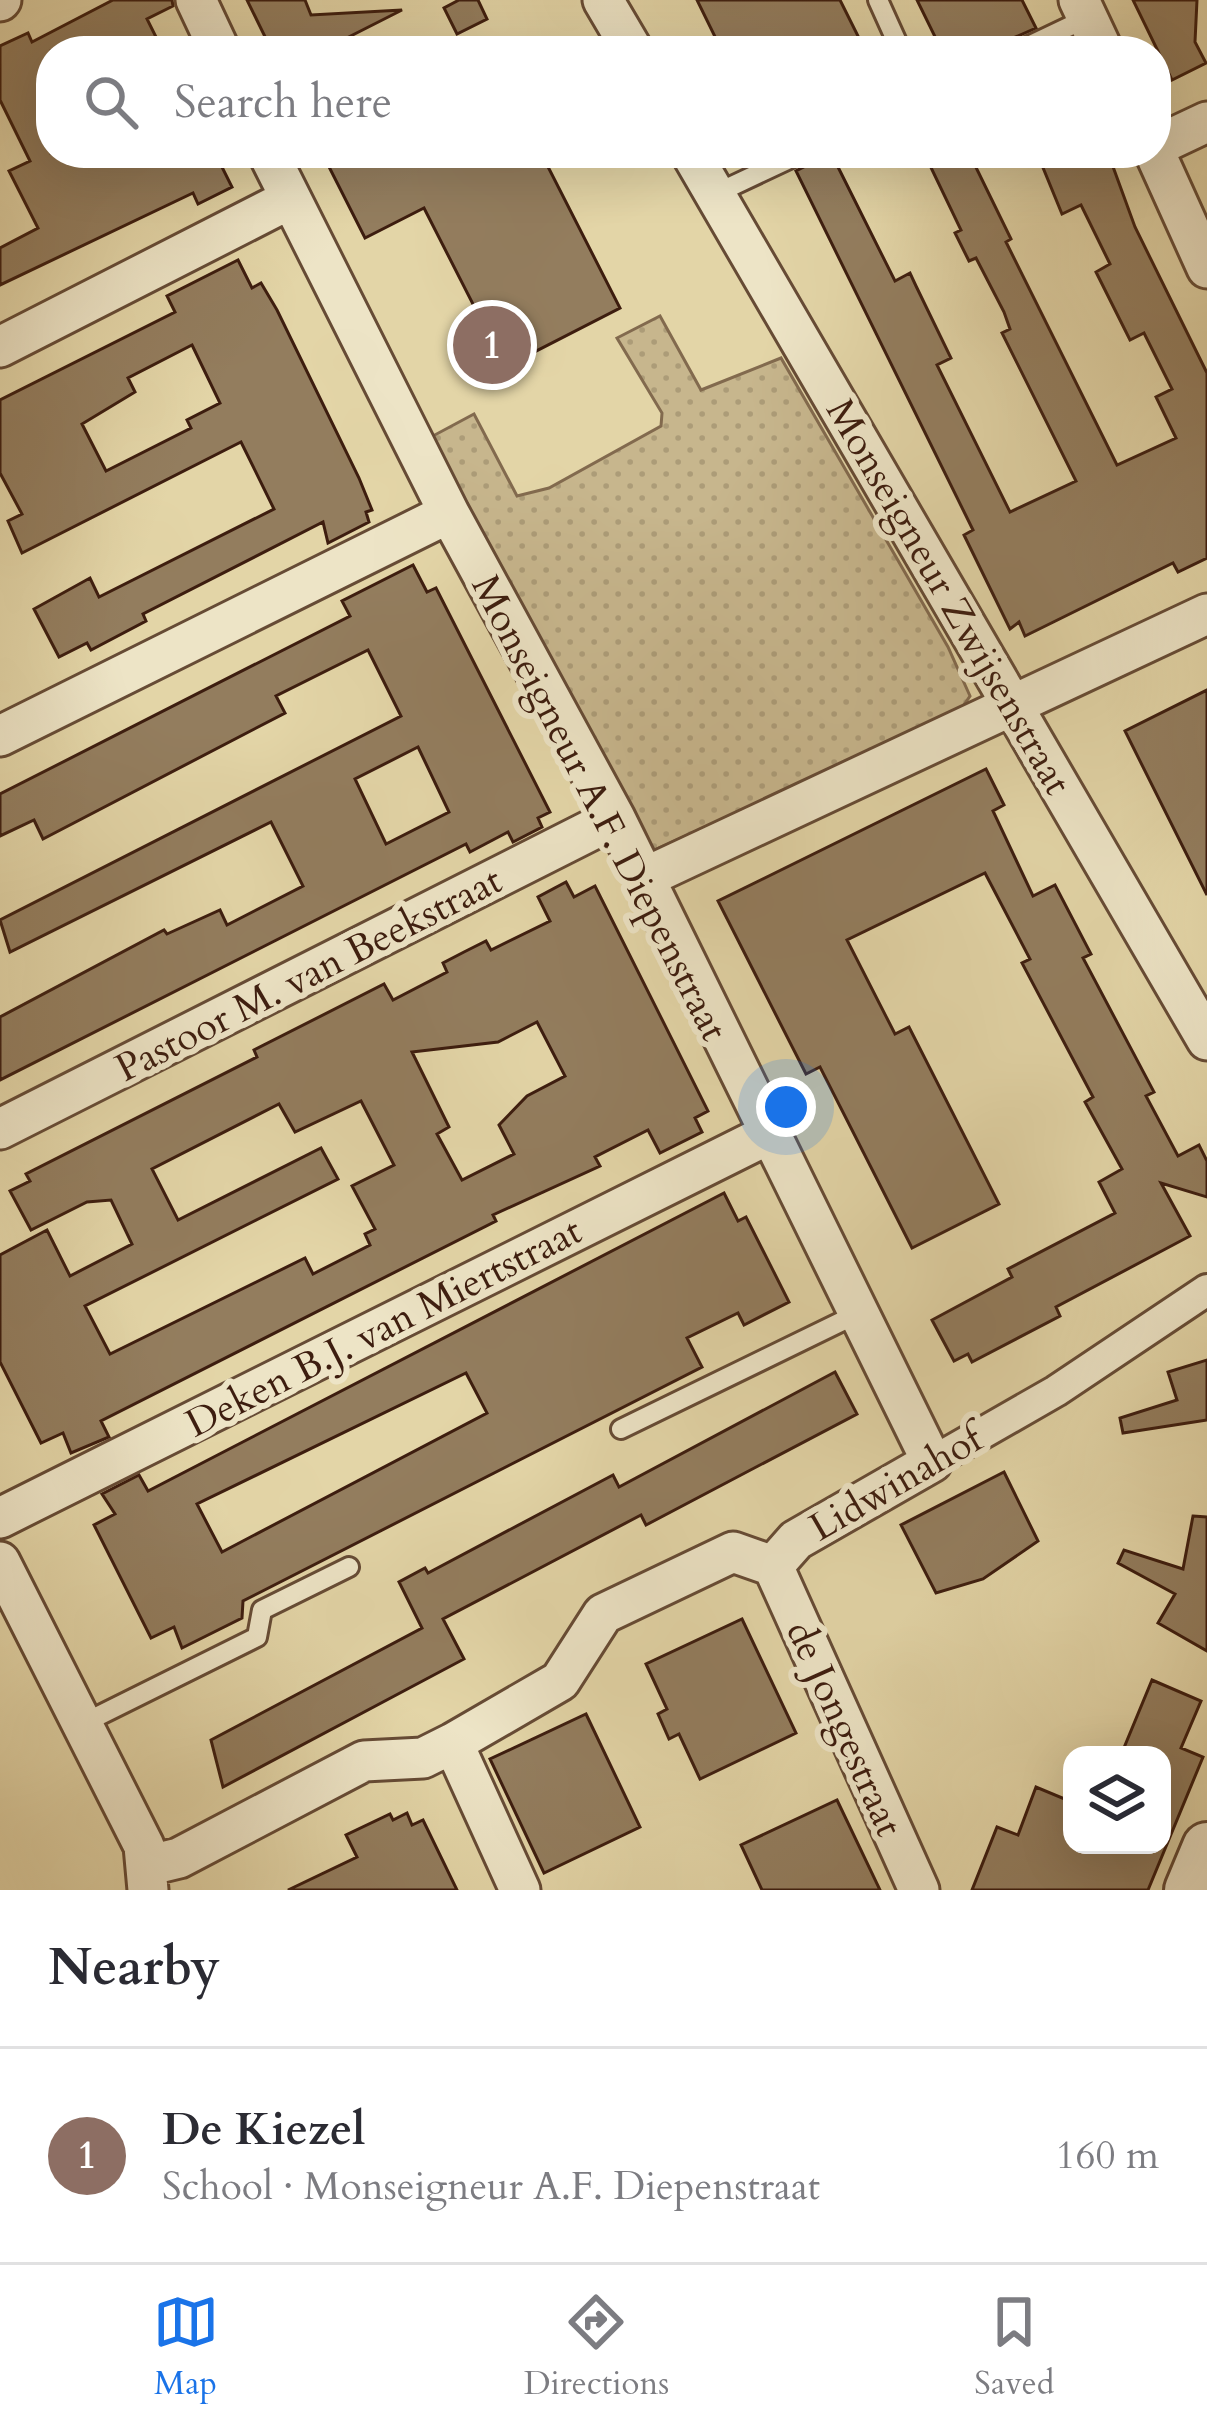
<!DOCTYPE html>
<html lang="en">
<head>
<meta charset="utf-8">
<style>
  body { margin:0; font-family:Cardo,serif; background:#f7f7f7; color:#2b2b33 }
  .controls { position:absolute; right:36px; bottom:36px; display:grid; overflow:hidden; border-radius:24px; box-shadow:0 12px 48px #0002 }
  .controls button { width:108px; height:108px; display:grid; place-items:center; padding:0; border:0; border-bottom:3px solid #e1e1e2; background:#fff; color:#2b2b33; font:60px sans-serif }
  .you { position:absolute; left:786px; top:1107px; width:42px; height:42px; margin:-30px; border:9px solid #fff; border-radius:50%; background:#1a73e8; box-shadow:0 0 0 18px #1a73e833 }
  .badge { display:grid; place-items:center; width:78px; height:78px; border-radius:50%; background:#1a73e8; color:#fff; font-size:39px; font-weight:700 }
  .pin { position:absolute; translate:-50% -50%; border:6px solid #fff; box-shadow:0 3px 12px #0006 }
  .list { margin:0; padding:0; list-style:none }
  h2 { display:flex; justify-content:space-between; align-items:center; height:156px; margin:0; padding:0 48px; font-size:51px }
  h2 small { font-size:39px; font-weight:400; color:#7c7c81 }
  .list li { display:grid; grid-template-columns:78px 1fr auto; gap:36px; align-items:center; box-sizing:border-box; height:216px; padding:0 48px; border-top:3px solid #e1e1e2 }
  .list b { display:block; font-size:45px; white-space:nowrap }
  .list p { margin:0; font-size:39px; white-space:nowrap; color:#7c7c81 }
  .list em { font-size:39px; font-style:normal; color:#7c7c81 }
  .icon { flex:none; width:66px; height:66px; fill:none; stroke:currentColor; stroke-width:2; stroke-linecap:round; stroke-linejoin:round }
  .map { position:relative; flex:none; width:1207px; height:1890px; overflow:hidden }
  .search { position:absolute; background:#fff; box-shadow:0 12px 48px #0002; left:36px; right:36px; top:36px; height:132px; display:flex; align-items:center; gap:30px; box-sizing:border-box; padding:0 42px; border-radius:48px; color:#7c7c81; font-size:45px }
  .sheet { height:372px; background:#fff }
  nav { display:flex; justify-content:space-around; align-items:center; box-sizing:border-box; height:168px; border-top:3px solid #e1e1e2; background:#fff; font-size:33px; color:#7c7c81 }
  nav a { display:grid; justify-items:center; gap:6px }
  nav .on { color:#1a73e8 }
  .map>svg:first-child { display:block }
  .grass { fill:url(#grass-dots); stroke:#826a4e; stroke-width:3 }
  .building { fill:#937d5e; stroke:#3d1d0f; stroke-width:3; fill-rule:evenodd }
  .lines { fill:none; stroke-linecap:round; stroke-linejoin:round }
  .service-casing { stroke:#664b35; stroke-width:24 }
  .pedestrian-casing { stroke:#664b35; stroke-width:36 }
  .minor-casing { stroke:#664b35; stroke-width:45 }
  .tertiary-casing { stroke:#664b35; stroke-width:54 }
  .service { stroke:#ede4c6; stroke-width:18 }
  .pedestrian { stroke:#ede4c6; stroke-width:30 }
  .minor { stroke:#ede4c6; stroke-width:39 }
  .tertiary { stroke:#ede4c6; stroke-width:48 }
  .labels { text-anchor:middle; stroke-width:12; stroke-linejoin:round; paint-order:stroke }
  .street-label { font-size:39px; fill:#3d1d0f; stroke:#ede4c6 }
</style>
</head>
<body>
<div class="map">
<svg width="1207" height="1890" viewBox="0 0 1207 1890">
  <defs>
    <pattern id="grass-dots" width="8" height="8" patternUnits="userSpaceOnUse" patternTransform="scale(3)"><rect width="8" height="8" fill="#c7b68d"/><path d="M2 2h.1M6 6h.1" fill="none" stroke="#ac9c78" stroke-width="1.8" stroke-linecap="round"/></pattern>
  </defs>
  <rect width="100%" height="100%" fill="#e3d5a7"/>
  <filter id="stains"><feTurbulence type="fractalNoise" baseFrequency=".00167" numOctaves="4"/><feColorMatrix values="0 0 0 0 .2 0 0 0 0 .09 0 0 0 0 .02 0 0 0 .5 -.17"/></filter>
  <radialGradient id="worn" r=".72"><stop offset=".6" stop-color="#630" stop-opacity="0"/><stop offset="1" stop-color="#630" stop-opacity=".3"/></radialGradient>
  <path class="grass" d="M660,316L701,390L781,358L948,647L970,696L959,712L652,851L431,437L474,414L517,496L549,488L661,426L662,413L617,338Z"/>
  <path class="building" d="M113,0H172L173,6L147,19L163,51H51V153H215L232,187L198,204L193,193L0,285V248L38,228L9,171L30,161L0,100V46L28,33L32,42Z
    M247,0H305L311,15L402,10L321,51H272Z
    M459,0H478L487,19L457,34L444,8Z
    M697,0H840L859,38L833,51H722Z
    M917,0H1022L1036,28L1011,39L1005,51H942Z
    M1133,0H1197L1195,42L1206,63L1172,80Z
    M322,153H541L620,308L505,367L424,208L365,238Z
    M831,153L895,281L910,273L916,286L951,358L937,365L1010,512L1076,481L1002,333L1010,329L1004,312L976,258L969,261L955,233L961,230L924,153H969L1011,239L1006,242L1117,465L1176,438L1156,397L1172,389L1144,333L1130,340L1096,272L1110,264L1081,205L1062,214L1037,153H1108L1135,227L1207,373V558L1178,572L1173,563L1025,636L1019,622L1010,629L964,535L973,530L796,171Z
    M238,260L252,288L261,283L277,310L359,478L372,510L366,512L369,522L328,543L323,522L143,614L146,621L91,650L87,643L59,657L34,609L90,578L99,597L274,509L241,442L22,553L8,521L22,514L0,473V400L175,312L167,296ZM192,345L220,403L187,420L191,428L106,471L82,424L135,392L128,378Z
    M413,565L427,592L436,588L550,812L538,818L542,827L513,842L508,832L470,852L466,844L0,1080V1017L164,930L167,934L220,910L227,925L303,886L271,822L10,952L0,920L401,716L368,650L276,696L285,713L43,839L34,820L0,836V794L350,616L342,601ZM418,747L449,812L386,844L355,779Z
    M1207,690V895L1125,731Z
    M986,769L1004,805L993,811L1033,896L1055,885L1091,954L1083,958L1154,1092L1146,1096L1178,1156L1199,1145L1207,1161V1197L1161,1183L1190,1236L1056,1307L1060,1316L972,1362L968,1354L954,1361L932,1320L1012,1277L1008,1269L1115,1213L1099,1182L1122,1169L1085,1102L1093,1097L1022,963L1030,959L985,873L847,940L895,1034L909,1027L999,1204L912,1248L820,1067L806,1074L718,901Z
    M566,882L574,897L595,886L708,1111L695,1118L702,1132L660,1153L648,1130L595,1157L600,1166L493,1215L496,1221L101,1421L109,1437L71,1453L63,1433L41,1443L0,1362V1255L47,1230L70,1276L132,1244L111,1200L87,1202L31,1230L10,1191L30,1181L26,1174L257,1057L254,1050L384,984L393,1000L447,972L443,963L464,952L486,941L491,950L550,921L538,897ZM537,1022L565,1076L527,1096L499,1125L514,1154L462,1180L437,1134L449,1127L412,1052L498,1042ZM361,1101L394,1165L352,1186L375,1229L365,1234L370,1245L313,1274L305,1258L110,1354L85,1306L338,1179L321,1148L178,1220L152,1169L279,1104L295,1132Z
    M724,1193L738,1221L746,1217L789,1302L744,1325L738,1313L687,1338L702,1367L243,1601L242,1618L182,1648L174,1627L151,1638L94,1525L115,1514L102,1494L139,1475L148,1491ZM466,1373L487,1413L222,1552L197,1504Z
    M1207,1360V1420L1123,1433L1120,1418L1177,1400L1168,1372Z
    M835,1372L857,1414L646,1525L641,1515L443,1619L464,1659L223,1787L211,1740L422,1628L399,1582L425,1568L428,1573L613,1475L619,1487Z
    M1004,1472L1038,1541L983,1579L936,1593L901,1525Z
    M1193,1516L1207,1517V1651L1158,1623L1175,1594L1118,1563L1124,1550L1183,1569Z
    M742,1619L796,1733L700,1779L679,1734L669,1739L658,1714L667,1709L646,1664Z
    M1152,1680L1201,1701L1181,1748L1203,1757L1148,1890H972L997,1827L1018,1835L1036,1787L1072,1802V1845H1162V1755H1121Z
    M586,1714L640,1827L544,1873L490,1759Z
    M837,1800L880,1890H762L741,1845Z
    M407,1813L412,1825L423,1820L457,1890H288L357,1857L346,1835L390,1814L393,1820Z"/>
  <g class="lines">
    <g class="service-casing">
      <path id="service" d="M878,0L901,51
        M1018,51L1087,18
        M715,194L802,153
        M621,1429L857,1314
        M82,1724L257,1637L262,1610L349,1567"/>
    </g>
    <g class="pedestrian-casing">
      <path id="pedestrian" d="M932,1462L1056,1391L1207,1290"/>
    </g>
    <g class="minor-casing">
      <path id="minor" d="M196,0L220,51
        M603,0L633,51
        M1079,0L1103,51
        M0,1L1,0
        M1156,146L1207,122
        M691,153L1207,1040
        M1155,153L1207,268
        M0,347L290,199
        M0,736L449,513
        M644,878L1207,614
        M0,1129L615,818
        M0,1518L767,1135
        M0,1562L144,1846L148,1890
        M773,1566L919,1890
        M453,1743L520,1890
        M150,1865L179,1858L364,1761L423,1758L453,1743L560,1681L603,1614L733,1552L773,1566L796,1540L932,1462L615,818L449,513L268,153"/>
    </g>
    <g class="tertiary-casing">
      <path id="tertiary" d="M1189,1890L1207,1847"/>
    </g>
    <use href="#service" class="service"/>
    <use href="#pedestrian" class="pedestrian"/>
    <use href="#minor" class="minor"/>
    <use href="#tertiary" class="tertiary"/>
  </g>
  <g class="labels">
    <g class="street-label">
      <text transform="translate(950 596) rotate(60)" y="14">Monseigneur Zwijsenstraat</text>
      <text transform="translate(601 807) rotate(63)" y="14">Monseigneur A.F. Diepenstraat</text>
      <text transform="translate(308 973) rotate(-27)" y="14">Pastoor M. van Beekstraat</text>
      <text transform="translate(383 1326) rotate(-27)" y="14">Deken B.J. van Miertstraat</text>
      <text transform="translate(895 1482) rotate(-30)" y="14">Lidwinahof</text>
      <text transform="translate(846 1728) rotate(66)" y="14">de Jongestraat</text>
    </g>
  </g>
  <rect width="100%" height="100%" filter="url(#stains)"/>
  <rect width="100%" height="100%" fill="url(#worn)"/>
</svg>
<div class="controls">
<button><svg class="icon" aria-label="layers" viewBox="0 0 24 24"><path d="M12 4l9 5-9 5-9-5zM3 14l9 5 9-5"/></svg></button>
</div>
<div class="you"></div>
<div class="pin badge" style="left:492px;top:345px;background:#8d6e63">1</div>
<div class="search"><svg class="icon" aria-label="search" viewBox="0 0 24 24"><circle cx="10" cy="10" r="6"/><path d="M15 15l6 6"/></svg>Search here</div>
</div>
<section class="sheet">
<h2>Nearby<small></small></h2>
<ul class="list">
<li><span class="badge" style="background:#8d6e63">1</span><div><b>De Kiezel</b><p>School · Monseigneur A.F. Diepenstraat</p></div><em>160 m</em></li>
</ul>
</section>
<nav>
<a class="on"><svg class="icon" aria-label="map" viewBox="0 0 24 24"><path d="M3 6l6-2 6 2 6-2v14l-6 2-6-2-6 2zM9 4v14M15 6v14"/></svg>Map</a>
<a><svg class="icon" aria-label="directions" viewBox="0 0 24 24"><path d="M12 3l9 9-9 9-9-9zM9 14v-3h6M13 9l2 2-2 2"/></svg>Directions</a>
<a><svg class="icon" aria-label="saved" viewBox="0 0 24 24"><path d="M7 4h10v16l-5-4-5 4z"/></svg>Saved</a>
</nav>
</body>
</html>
